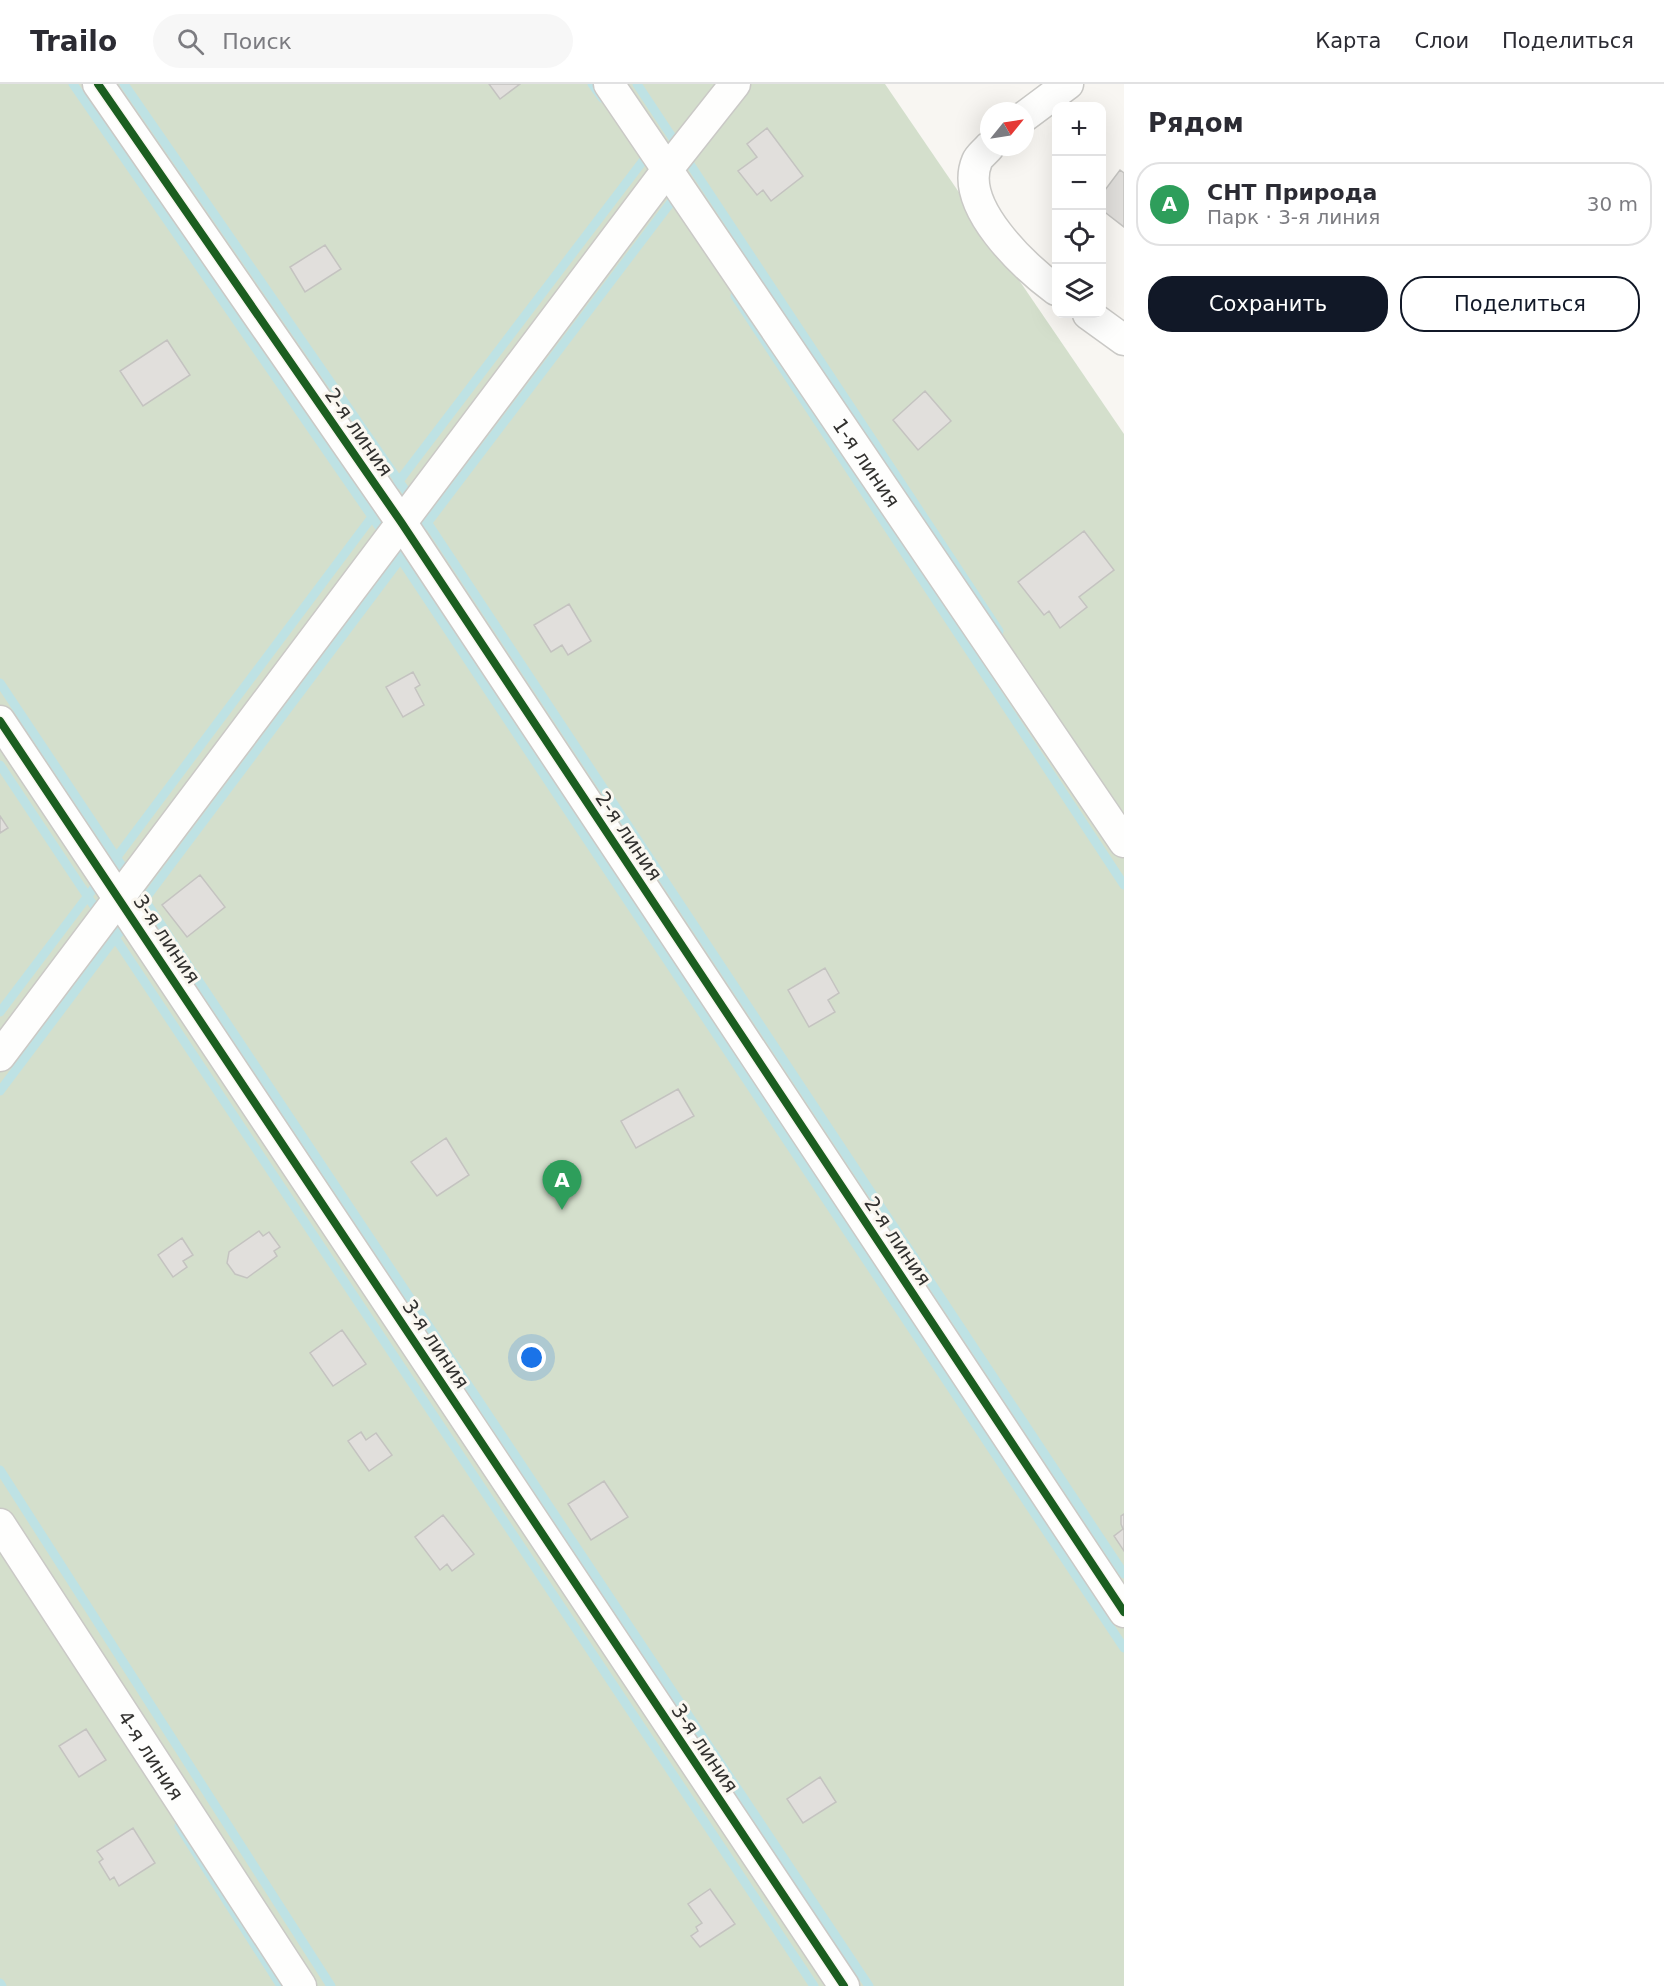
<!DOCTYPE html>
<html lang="ru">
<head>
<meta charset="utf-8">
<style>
  body { margin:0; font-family:"DejaVu Sans",sans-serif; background:#f7f7f7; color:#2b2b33 }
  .controls { position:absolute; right:18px; top:18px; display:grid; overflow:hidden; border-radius:12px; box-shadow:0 6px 24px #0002 }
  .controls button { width:54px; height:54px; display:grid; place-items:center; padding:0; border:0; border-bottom:2px solid #e1e1e2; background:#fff; color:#2b2b33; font:30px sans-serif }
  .compass { position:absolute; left:980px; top:18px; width:54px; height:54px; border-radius:50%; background:#fff; box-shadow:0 6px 24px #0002; rotate:60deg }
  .you { position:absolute; left:532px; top:1274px; width:21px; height:21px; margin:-15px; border:4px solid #fff; border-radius:50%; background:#1a73e8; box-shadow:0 0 0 9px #1a73e833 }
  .badge { display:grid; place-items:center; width:39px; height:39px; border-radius:50%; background:#111827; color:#fff; font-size:20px; font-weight:700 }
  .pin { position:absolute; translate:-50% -50px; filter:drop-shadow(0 2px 3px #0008) }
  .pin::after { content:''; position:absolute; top:32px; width:21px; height:18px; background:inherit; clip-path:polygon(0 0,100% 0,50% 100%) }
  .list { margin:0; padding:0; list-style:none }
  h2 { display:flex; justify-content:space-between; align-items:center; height:78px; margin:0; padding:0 24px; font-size:26px }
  h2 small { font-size:20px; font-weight:400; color:#7c7c81 }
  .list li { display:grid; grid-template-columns:39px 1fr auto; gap:18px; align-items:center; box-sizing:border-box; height:84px; margin:0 12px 12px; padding:0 12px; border:2px solid #e1e1e2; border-radius:24px }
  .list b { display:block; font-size:22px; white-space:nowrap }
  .list p { margin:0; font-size:20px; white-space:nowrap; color:#7c7c81 }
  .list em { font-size:20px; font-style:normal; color:#7c7c81 }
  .actions { display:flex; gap:12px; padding:18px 24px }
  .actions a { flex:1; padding:14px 0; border:2px solid #111827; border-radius:24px; text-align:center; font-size:21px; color:#111827 }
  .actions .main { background:#111827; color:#fff }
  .icon { flex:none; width:33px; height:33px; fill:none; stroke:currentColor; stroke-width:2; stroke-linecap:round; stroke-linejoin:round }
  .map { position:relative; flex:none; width:1124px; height:1902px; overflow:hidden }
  header { display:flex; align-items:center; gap:36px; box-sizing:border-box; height:84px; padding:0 30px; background:#fff; border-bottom:2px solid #e1e1e2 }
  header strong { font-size:28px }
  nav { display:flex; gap:33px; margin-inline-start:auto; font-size:21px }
  .search { width:420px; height:54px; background:#f7f7f7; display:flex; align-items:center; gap:15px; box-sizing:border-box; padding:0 21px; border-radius:33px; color:#7c7c81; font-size:22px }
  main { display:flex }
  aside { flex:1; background:#fff }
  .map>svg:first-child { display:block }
  .green { fill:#d4dfcc }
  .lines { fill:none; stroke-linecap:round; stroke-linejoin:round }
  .stream { stroke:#bee2e4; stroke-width:9 }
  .building { fill:#e1dfdc; stroke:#c4c3c0; stroke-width:1.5 }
  .minor-casing { stroke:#cac9c6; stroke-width:33 }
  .minor { stroke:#fefefd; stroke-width:30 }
  .cycleway-casing { stroke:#faf7f0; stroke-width:11 }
  .cycleway { stroke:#1b5e20; stroke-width:8 }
  .labels { text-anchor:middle; stroke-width:6; stroke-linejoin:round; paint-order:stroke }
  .street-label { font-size:20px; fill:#32312f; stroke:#faf7f0 }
</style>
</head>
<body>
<header>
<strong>Trailo</strong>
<div class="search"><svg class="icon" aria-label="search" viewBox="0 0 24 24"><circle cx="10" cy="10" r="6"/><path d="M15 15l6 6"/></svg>Поиск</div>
<nav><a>Карта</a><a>Слои</a><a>Поделиться</a></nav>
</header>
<main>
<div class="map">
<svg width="1124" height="1902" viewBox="0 0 1124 1902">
  <rect width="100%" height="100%" fill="#f8f6f2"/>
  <path class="green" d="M0,0H885L1124,350V1902H0Z"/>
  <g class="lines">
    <path class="stream" d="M73,0L384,450L1124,1564
      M124,0L419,426L1124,1490
      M592,0L602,14
      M637,0L999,547
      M735,212L1124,801
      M396,401L649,69
      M425,442L678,109
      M0,599L869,1902
      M0,681L814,1902
      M113,778L375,429
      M142,819L404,470
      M0,928L100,796
      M0,1007L128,837
      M0,1386L331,1902
      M179,1742L281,1902
      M0,1899L2,1902"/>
  </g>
  <path class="building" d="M489,0H520L500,15Z
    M767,44L803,92L771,117L763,106L757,111L738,87L757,73L747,60Z
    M1120,86L1124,89V143L1102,126V110Z
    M325,161L341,185L305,208L290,183Z
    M167,256L190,291L143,322L120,287Z
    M925,307L951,337L918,366L893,336Z
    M1084,447L1114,486L1079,513L1087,523L1060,544L1049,527L1044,531L1018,498Z
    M569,520L591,557L568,571L562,561L551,568L534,541Z
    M413,588L420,601L415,604L424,621L403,633L386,603Z
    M0,732L8,744L0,749Z
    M200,791L225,823L187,853L162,821Z
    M825,884L839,909L828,916L835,928L809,943L788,906Z
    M678,1005L694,1032L636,1064L621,1037Z
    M446,1054L469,1091L437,1112L411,1078Z
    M259,1147L263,1152L269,1148L280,1163L274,1167L277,1172L247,1194L235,1190L227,1179L229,1168Z
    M182,1154L193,1171L183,1177L187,1183L173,1193L158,1171Z
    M342,1246L366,1280L333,1302L310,1269Z
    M361,1348L366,1356L376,1349L392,1371L369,1387L348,1357Z
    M604,1397L628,1433L591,1456L568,1420Z
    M1124,1430V1467L1114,1452L1123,1445L1121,1440V1432Z
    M443,1431L474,1470L452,1487L447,1480L440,1486L415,1453Z
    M86,1645L106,1676L79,1693L59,1662Z
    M820,1693L836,1718L803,1739L787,1715Z
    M133,1744L155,1779L119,1802L114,1793L110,1796L99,1778L103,1775L97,1767Z
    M710,1805L735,1840L700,1863L691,1852L698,1847L696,1843L702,1839L688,1820Z"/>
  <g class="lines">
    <g class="minor-casing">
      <g id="minor">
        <path d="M98,0L401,438L1124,1528"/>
        <path id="s1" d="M609,0L1124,758"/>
        <path d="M1025,32L1068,0"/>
        <path d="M989,63C986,67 979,72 977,77C958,122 1025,183 1056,206"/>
        <path d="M1088,230L1124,256"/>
        <path d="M0,637L844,1902"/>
        <path d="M0,972L667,86L735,0"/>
        <path id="s2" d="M0,1440L301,1902"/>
      </g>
    </g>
    <use href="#minor" class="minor"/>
    <g class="cycleway-casing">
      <path id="cycleway" d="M98,0L401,438L1124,1528
        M0,637L844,1902"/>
    </g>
    <use href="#cycleway" class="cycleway"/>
  </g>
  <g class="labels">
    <g class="street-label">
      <text transform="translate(359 348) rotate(55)" y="7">2-я линия</text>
      <text dy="7" stroke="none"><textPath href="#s1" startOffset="458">1-я линия</textPath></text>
      <text transform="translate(629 752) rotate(56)" y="7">2-я линия</text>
      <text transform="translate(167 855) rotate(56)" y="7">3-я линия</text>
      <text transform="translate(898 1157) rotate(56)" y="7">2-я линия</text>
      <text transform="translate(436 1260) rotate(56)" y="7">3-я линия</text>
      <text transform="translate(705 1664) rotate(56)" y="7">3-я линия</text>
      <text dy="7" stroke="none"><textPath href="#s2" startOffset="276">4-я линия</textPath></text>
    </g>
  </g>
</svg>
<div class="controls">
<button>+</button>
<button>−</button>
<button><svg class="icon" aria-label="locate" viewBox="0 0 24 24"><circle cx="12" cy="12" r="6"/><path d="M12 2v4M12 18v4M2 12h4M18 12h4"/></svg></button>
<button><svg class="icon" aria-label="layers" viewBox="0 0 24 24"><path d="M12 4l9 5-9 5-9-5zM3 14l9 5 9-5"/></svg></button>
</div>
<svg class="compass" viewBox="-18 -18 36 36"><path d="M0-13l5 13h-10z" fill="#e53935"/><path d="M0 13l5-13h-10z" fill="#7c7c81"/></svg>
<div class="you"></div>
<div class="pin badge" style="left:562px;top:1126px;background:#2e9e5b">A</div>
</div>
<aside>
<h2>Рядом<small></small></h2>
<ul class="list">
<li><span class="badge" style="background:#2e9e5b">A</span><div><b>СНТ Природа</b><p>Парк · 3-я линия</p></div><em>30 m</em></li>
</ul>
<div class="actions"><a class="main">Сохранить</a><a>Поделиться</a></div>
</aside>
</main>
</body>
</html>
